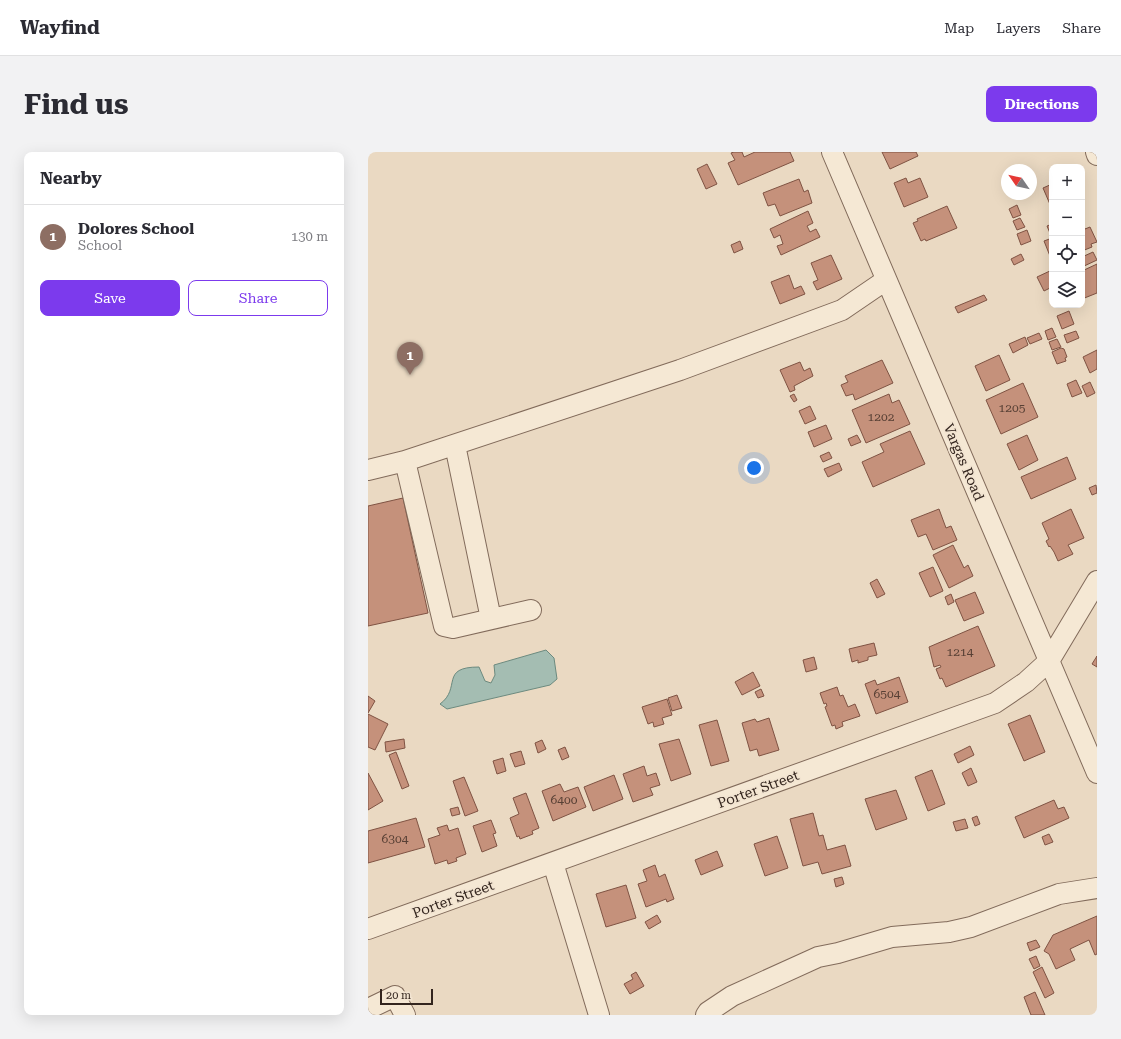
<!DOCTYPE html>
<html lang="en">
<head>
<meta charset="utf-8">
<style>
  body { margin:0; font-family:"Roboto Serif",serif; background:#f2f2f3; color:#2b2b33 }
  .controls { position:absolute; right:12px; top:12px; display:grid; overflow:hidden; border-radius:8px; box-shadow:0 4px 16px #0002 }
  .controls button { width:36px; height:36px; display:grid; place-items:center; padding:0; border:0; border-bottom:1px solid #e1e1e2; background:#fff; color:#2b2b33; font:20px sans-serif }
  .compass { position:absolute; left:633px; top:12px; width:36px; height:36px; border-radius:50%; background:#fff; box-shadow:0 4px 16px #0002; rotate:304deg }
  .scale { position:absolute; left:12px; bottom:10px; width:53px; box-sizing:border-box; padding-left:4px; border:2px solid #33251e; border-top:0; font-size:11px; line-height:14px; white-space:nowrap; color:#33251e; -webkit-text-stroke:3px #f2e4d1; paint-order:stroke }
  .you { position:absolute; left:386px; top:316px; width:14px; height:14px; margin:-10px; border:3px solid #fff; border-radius:50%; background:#1a73e8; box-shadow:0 0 0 6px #1a73e833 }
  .badge { display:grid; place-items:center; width:26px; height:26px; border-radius:50%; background:#7c3aed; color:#fff; font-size:13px; font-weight:700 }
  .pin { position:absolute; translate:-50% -33px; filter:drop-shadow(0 1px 2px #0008) }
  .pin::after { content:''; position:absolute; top:21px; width:14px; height:12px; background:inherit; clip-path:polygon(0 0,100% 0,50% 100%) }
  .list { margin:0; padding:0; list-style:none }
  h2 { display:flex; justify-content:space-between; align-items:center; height:52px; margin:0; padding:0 16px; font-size:17px }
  h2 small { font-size:13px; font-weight:400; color:#7c7c81 }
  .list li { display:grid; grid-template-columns:26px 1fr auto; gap:12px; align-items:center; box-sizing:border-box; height:64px; padding:0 16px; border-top:1px solid #e1e1e2 }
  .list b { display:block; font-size:15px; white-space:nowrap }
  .list p { margin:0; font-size:13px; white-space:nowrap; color:#7c7c81 }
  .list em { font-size:13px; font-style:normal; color:#7c7c81 }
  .actions { display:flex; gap:8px; padding:12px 16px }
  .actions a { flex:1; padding:9px 0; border:1px solid #7c3aed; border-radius:8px; text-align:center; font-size:14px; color:#7c3aed }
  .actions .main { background:#7c3aed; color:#fff }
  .icon { flex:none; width:22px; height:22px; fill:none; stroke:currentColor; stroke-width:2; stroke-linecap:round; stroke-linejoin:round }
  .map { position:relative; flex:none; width:729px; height:863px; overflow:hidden; border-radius:8px }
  header { display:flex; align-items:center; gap:24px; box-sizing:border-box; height:56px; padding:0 20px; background:#fff; border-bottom:1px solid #e1e1e2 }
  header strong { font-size:19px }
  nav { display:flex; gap:22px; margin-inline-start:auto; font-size:14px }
  .intro { display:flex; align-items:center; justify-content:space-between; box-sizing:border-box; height:96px; padding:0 24px }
  h1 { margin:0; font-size:28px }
  .button { padding:10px 18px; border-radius:8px; background:#7c3aed; color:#fff; font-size:14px; font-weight:700 }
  main { display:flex; gap:24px; padding:0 24px }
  aside { flex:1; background:#fff; border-radius:8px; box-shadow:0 4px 16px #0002 }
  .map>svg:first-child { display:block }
  .water { fill:#a4bdb2; stroke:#6c8a7f }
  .building { fill:#c5917b; stroke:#7f5343 }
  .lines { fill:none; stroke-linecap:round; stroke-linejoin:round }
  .minor-casing { stroke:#826b5b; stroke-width:22 }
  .minor { stroke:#f5e8d4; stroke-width:20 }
  .labels { text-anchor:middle; stroke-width:3.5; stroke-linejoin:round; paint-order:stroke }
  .number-label { font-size:12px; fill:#584035 }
  .street-label { font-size:14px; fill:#33251e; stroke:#f2e4d1 }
</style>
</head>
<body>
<header>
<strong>Wayfind</strong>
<nav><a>Map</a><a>Layers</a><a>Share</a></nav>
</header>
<div class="intro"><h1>Find us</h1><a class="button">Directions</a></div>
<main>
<aside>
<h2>Nearby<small></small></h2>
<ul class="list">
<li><span class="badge" style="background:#8d6e63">1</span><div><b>Dolores School</b><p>School</p></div><em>130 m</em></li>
</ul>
<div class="actions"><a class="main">Save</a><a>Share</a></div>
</aside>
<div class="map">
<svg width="729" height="863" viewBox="0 0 729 863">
  <rect width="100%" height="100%" fill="#ead9c2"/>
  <path class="water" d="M178,498L186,506L189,527L182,533L79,557L72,552C94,536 71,515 111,515L117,529L123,531L127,523L126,513Z"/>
  <path class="building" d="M366,0H374L376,5L387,0H422L426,9L370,33L360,11L367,8L363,1Z
    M514,0H548L550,4L522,17Z
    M339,12L349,32L338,37L329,17Z
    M538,26L540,31L552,26L560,45L536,55L526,31Z
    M431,27L436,40L440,38L444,51L412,64L407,52L400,54L395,41Z
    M684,32V57L675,36Z
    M649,53L653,63L645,66L641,57Z
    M579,54L589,76L558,89L557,87L553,89L545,71L550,69L549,67Z
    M440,59L445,71L439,74L442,80L448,77L452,85L413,103L409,94L415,92L412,83L406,86L402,77Z
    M652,66L657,75L649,78L645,69Z
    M714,68L717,77L722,75L729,90L723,92L724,95L714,99Z
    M684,72V109L676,89L684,86L679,74Z
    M659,78L663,89L653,93L649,82Z
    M372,89L375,97L366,101L363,93Z
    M725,100L729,108L714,115V105Z
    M653,102L656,108L646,113L643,107Z
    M463,103L474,127L449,138L445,130L450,128L443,111Z
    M729,112V141L714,147V119Z
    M684,118V135L676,139L669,125Z
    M421,123L426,137L433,134L437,142L412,152L403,130Z
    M616,143L619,148L590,161L587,155Z
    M701,159L706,172L694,177L689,164Z
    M684,176L688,185L680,188L677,179Z
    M708,179L711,186L699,191L696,183Z
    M671,181L674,187L662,192L659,186Z
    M657,185L660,193L645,201L641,192Z
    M689,187L693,195L684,198L681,190Z
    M693,196L696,197L699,205L697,206L698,209L689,212L684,200Z
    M729,198V217L722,221L715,205Z
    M631,203L642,228L618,239L607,214Z
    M514,208L525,231L487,248L485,242L478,244L473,233L480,230L477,224Z
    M432,210L436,219L442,216L445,224L426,234L427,238L422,240L412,218Z
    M708,228L714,241L704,245L699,232Z
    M722,230L727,241L719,245L714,234Z
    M655,231L670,265L633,282L618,248Z
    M426,242L429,248L426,250L422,244Z
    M521,242L524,251L531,248L542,272L498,291L484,258Z
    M442,254L448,267L437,272L431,259Z
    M458,273L464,287L446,295L440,280Z
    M542,279L557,312L505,335L494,310L516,300L512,292Z
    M489,283L493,290L483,294L480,287Z
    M659,283L670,308L651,318L639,292Z
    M461,300L464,306L455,310L452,304Z
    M699,305L708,327L663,347L653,325Z
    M471,311L474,318L460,325L456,317Z
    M728,333L729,341L724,343L721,336Z
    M35,346L60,461L0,474V354Z
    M571,357L578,376L583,374L589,388L565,398L558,382L550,385L543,368Z
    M703,357L716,386L700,393L705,402L690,409L686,400L682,394L681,395L678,389L681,387L674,371Z
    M585,393L596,416L600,413L605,424L581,436L565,403Z
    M565,415L575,439L562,445L551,421Z
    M509,427L517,442L509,446L502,431Z
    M607,440L616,461L596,469L587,448Z
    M583,442L586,450L580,453L577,445Z
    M610,474L627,514L578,535L574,526L572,527L568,517L573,515L572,513L566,515L561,495Z
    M506,491L509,503L500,505V508L490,511V508L484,510L481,497Z
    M729,504V515L724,512Z
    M446,505L449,517L438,520L435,508Z
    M385,520L392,534L374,543L367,530Z
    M531,525L540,550L508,562L497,532L507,528L509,533Z
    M469,535L472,544L475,543L480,555L487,552L492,564L474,570L475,574L468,577L467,573L464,574L457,555L459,554L458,551L456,552L452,541Z
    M393,537L396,544L390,546L387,540Z
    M309,543L314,556L304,559L300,546Z
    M0,544L7,549L0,561Z
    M299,547L304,563L294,566L296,572L286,575L285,570L280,572L274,555Z
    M0,562L20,572L7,598L0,595Z
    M662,563L677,600L656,609L640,572Z
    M401,566L411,598L391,604L389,597L382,599L374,571L387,567L389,570Z
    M349,568L361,609L343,614L331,573Z
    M36,587L37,596L18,600L17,590Z
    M311,587L323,622L303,629L291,592Z
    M174,588L178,597L170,601L167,591Z
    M602,594L606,603L590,611L586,602Z
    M197,595L201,605L194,608L190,598Z
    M153,599L157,612L147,615L142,602Z
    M28,600L41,634L34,637L21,603Z
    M135,606L138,619L129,622L125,609Z
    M276,614L279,624L288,621L292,633L282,636L285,643L265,650L255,622Z
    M603,616L609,630L600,634L594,621Z
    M564,618L577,652L560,659L547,625Z
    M0,621L15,649L0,658Z
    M246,623L255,647L225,659L216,635Z
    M96,625L110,659L97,664L85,629Z
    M192,632L196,640L210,635L218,655L185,669L174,639Z
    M528,638L539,667L508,678L497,647Z
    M158,641L171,676L164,679L165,682L152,687L151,684L149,685L142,666L151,662L145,646Z
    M686,648L690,657L696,655L701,666L656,686L647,665Z
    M90,655L92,662L84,664L82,657Z
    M445,661L451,684L455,683L459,698L477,693L483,714L454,722L450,710L435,714L422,667Z
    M609,664L612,672L607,674L604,666Z
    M48,666L57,695L0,711V679Z
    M597,667L600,676L588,679L585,670Z
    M123,668L128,681L125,682L129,694L114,700L105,674Z
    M79,673L81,679L90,676L98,702L88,706L89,709L80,712L79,708L67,712L60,687L72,683L69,676Z
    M681,682L685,690L677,693L674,685Z
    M409,684L420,716L397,724L386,692Z
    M349,699L355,714L333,723L327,708Z
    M287,713L291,725L297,722L306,747L299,750L298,747L278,755L270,732L279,729L275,718Z
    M474,725L476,732L468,735L466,727Z
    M258,733L268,766L238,775L228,742Z
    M289,763L293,770L281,777L277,770Z
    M729,764V802L727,803L721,788L702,797L707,808L688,817L681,802L676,799L685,783Z
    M668,788L672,795L662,799L659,791Z
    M668,804L672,814L666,817L661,807Z
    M674,815L686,841L677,846L665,820Z
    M268,820L276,834L262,842L256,832L265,827L263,823Z
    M667,840L677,863H663L656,845Z"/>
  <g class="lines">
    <g class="minor-casing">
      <path id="minor" d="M464,0L729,621
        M728,0L729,3
        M87,293L123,467
        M0,318L37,309
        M163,458L85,476L76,474L37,309L312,218L474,158L518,128
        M185,711L231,863
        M0,777L627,551L658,530L681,509L729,429
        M0,857L27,844L37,863
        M338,863L340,860L364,844L450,805L470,801L524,785L581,780L603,775L691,742L729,736"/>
    </g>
    <use href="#minor" class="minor"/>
  </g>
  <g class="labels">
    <g class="number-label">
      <text x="644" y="260">1205</text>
      <text x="513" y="269">1202</text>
      <text x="592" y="504">1214</text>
      <text x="519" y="546">6504</text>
      <text x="196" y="652">6400</text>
      <text x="27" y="691">6304</text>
    </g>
    <g class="street-label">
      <text transform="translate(596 310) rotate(67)" y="5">Vargas Road</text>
      <text transform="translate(390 637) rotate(-20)" y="5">Porter Street</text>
      <text transform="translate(85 747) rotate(-20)" y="5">Porter Street</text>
    </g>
  </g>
</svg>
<div class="controls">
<button>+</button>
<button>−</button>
<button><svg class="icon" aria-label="locate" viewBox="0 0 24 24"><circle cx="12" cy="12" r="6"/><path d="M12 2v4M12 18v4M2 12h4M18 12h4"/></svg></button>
<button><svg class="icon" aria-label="layers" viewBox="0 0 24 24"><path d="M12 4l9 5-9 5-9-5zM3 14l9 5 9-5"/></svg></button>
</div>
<svg class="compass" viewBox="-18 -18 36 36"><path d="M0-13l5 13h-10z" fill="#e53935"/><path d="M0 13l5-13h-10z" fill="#7c7c81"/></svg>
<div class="scale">20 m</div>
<div class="you"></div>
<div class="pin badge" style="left:42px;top:223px;background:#8d6e63">1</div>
</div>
</main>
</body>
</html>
